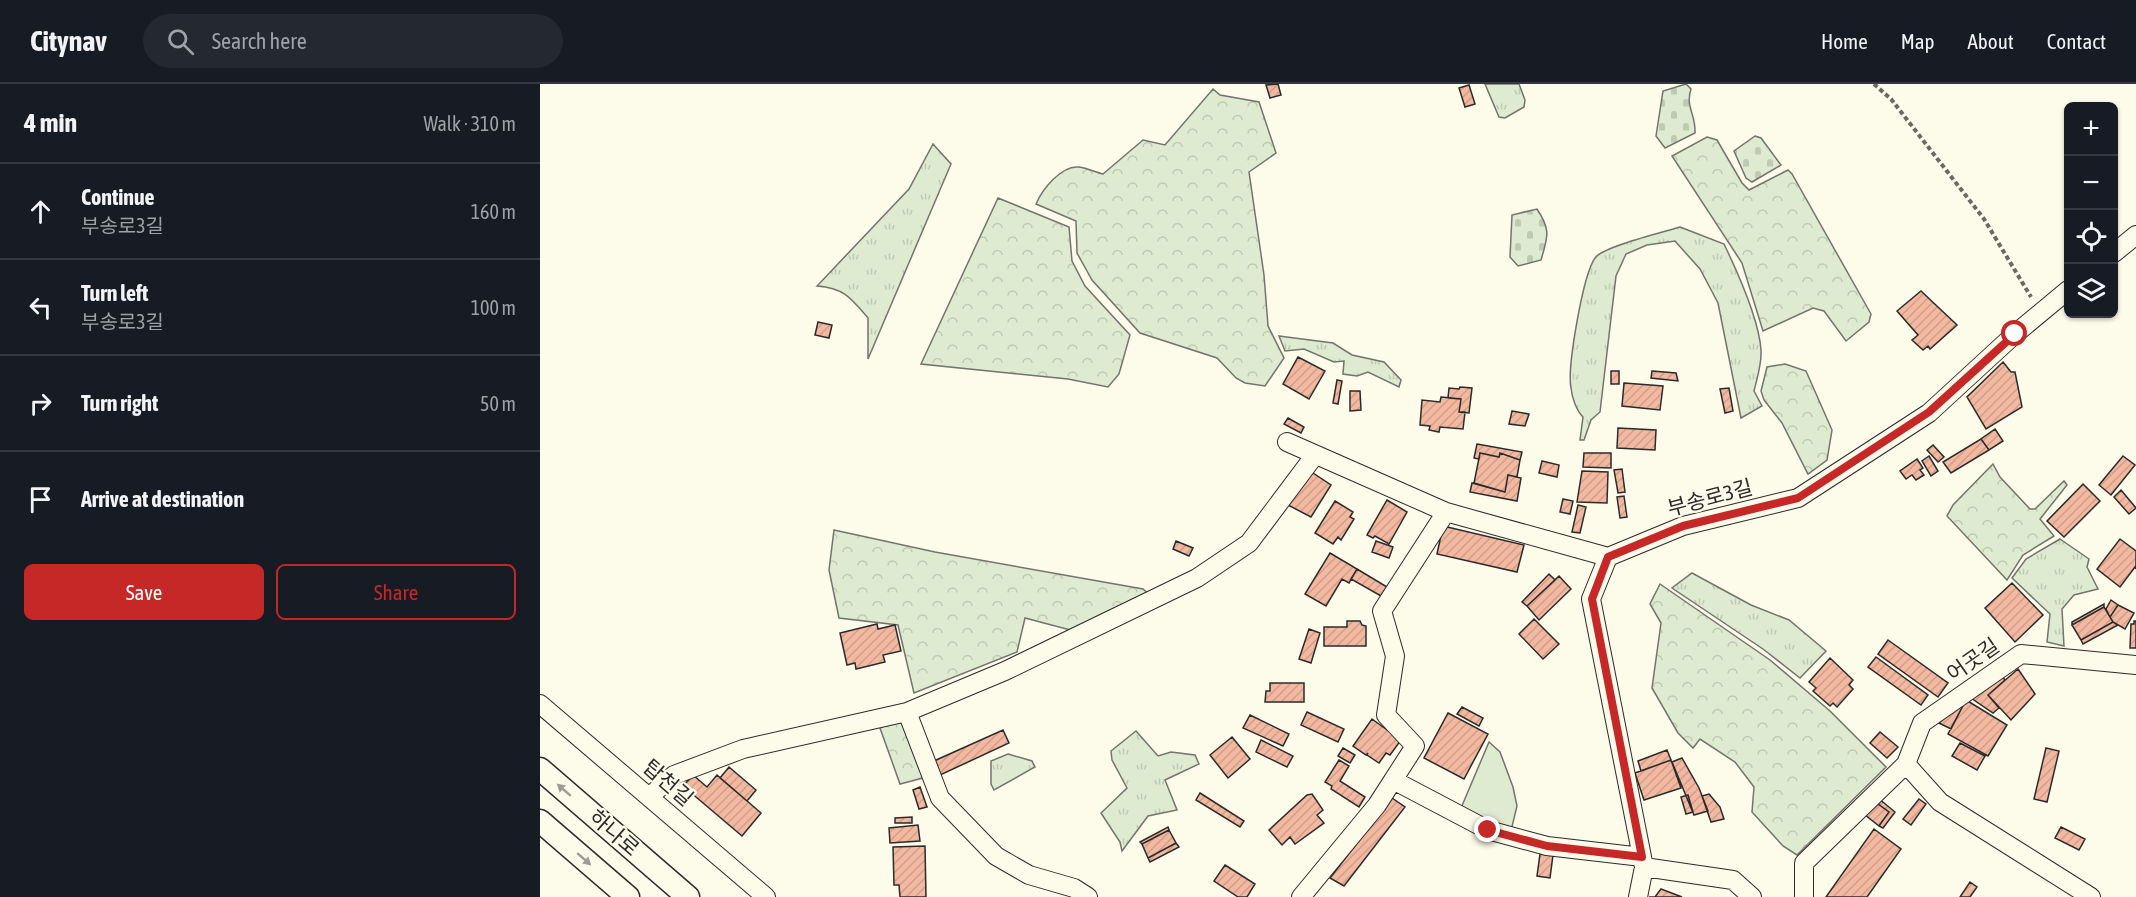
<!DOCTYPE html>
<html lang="en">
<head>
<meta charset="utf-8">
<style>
  body { margin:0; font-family:"Asap Condensed","Noto Sans KR",sans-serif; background:#242831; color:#f1f3f6 }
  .controls { position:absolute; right:18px; top:18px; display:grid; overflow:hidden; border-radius:9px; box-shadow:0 2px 4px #0004 }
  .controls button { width:54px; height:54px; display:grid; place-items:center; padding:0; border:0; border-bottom:2px solid #363941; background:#171b24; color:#f1f3f6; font:30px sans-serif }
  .stop { position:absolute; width:18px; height:18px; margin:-14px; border:4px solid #c62828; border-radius:50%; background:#fff }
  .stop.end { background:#c62828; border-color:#fff; box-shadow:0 2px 6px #0008 }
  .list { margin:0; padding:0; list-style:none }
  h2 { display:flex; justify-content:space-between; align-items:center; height:78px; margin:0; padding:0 24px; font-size:26px }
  h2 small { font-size:20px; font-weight:400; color:#9ea1a6 }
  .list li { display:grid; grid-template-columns:39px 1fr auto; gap:18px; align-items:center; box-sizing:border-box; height:96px; padding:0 24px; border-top:2px solid #363941 }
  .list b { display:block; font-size:22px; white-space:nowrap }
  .list p { margin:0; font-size:20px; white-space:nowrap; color:#9ea1a6 }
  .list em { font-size:20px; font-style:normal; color:#9ea1a6 }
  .actions { display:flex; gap:12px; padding:18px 24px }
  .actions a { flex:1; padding:14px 0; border:2px solid #c62828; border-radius:9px; text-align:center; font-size:21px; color:#c62828 }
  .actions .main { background:#c62828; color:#fff }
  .icon { flex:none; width:33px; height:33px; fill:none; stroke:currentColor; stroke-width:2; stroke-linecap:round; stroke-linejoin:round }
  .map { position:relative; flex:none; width:1596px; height:813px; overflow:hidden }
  header { display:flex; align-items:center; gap:36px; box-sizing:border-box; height:84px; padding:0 30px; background:#171b24; border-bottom:2px solid #363941 }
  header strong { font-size:28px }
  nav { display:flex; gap:33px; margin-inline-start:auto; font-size:21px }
  .search { width:420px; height:54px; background:#242831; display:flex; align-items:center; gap:15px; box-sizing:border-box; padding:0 21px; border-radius:33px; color:#9ea1a6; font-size:22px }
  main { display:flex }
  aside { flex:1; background:#171b24 }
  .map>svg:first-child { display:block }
  .grass { fill:url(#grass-tufts); stroke:#74746e; stroke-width:1.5 }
  .forest { fill:url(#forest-crowns); stroke:#74746e; stroke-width:1.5 }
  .cemetery { fill:url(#cemetery-stones); stroke:#74746e; stroke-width:1.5 }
  .park { fill:#deebd1; stroke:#74746e; stroke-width:1.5 }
  .building { fill:url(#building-hatch); stroke:#2b2b2b; stroke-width:1.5 }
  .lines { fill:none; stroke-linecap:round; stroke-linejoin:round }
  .minor-casing { stroke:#2b2b2b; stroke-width:20 }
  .tertiary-casing { stroke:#2b2b2b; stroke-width:25 }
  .path { stroke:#6a6964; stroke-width:4; stroke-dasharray:4.5 3; stroke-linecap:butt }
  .minor { stroke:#fdfbea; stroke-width:18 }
  .tertiary { stroke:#fdfbea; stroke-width:22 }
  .oneway { fill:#9e9d94 }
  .route { stroke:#c62828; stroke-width:8 }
  .labels { text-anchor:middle; stroke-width:4.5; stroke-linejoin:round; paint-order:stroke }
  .street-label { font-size:21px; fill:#2b2b2b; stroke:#fdfbea }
</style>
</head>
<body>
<header>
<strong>Citynav</strong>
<div class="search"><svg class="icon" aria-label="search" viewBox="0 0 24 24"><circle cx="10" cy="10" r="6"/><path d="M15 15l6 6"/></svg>Search here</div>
<nav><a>Home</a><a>Map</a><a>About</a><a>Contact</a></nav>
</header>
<main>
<aside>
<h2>4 min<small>Walk · 310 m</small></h2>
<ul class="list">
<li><svg class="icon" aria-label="ahead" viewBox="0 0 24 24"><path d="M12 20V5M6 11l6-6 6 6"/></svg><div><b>Continue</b><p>부송로3길</p></div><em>160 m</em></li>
<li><svg class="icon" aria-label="left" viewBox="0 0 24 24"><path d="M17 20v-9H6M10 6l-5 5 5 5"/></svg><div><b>Turn left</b><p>부송로3길</p></div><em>100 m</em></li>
<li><svg class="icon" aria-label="right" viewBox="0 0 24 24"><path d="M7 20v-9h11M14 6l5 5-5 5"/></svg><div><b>Turn right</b></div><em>50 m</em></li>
<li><svg class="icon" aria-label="arrive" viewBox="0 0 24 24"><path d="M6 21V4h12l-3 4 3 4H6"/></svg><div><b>Arrive at destination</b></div></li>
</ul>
<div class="actions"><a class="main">Save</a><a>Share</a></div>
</aside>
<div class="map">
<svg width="1596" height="813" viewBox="0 0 1596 813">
  <defs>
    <pattern id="grass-tufts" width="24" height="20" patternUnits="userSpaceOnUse" patternTransform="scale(1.5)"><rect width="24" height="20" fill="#deebd1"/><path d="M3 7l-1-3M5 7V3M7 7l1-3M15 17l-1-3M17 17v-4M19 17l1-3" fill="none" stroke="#bfcab4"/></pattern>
    <pattern id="forest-crowns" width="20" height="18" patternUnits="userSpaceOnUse" patternTransform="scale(1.5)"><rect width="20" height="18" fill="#deebd1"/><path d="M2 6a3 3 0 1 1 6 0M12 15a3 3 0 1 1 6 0" fill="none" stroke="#bfcab4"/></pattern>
    <pattern id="cemetery-stones" width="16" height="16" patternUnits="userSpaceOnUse" patternTransform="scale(1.5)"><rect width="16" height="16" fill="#deebd1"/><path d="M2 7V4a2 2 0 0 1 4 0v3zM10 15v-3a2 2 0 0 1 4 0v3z" fill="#bfcab4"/></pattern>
    <pattern id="building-hatch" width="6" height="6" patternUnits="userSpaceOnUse" patternTransform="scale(1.5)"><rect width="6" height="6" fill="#f2b8a0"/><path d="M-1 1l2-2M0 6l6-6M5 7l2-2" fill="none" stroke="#d09e8a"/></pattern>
  </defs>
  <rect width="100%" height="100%" fill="#fdfbea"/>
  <path class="grass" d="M945,0H979L985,16L984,23L965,34L959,33Z
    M393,60L411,80L328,275V234C311,214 304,204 277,202L369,105Z
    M1140,143L1184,160C1197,187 1219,237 1221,266C1222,280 1217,294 1214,307L1222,322L1201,334L1178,219L1160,185L1135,157L1107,161L1086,170L1076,192L1060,328L1051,336L1044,356H1040L1043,333C1036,326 1032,313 1031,304C1027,283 1043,191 1055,174C1062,163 1124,148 1140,143Z
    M739,252L793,259L812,271L844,278L861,296L859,303L828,288L817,292L803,290L804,277L794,278L764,265L745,267Z
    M1520,455L1549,475L1547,483L1558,505L1534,511L1522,525L1524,562L1507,558L1510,530L1472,494L1486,475Z
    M1152,489L1211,521L1249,536L1286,567L1260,594L1223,565L1132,504Z
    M596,647L618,672L631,668L655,671L659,680L625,696L637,726L608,732L582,767L580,758L561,729L587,704L572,676L571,667Z
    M468,670L492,677L495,683L454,706L451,700V677Z"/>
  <path class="forest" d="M673,5L680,11L719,18L736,69L709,88L724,191L728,242L744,274L725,302L705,299L696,294L677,274L600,249L552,196L537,169L536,137L496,120C502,106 521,81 539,83C547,84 555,88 563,90L603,56L625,61Z
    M1167,53L1177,56L1202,99L1209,106L1248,86L1252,90L1331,230L1329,238L1306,257L1284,227L1273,224L1223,247L1202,179L1132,72Z
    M458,114L529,143L532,177L545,202L590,251L579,290L568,303L528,295L381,280Z
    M1245,280L1266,287L1292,346L1287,376L1268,390L1242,339L1224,316L1221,307L1227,283Z
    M1453,380L1460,393L1490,425H1495L1524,397L1527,401L1500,435L1514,452L1483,471L1467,496L1407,432L1413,421Z
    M294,446L395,468L603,505L611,512L534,547L485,534L477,568L374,609L358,541L299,534L289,486Z
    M1120,500L1230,576L1290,627L1346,683L1257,771L1243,762L1212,728L1214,703L1195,678L1160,655L1153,664L1138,649L1112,604L1121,539L1110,520Z
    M357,635L362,640L383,694L360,700L340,644Z"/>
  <path class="cemetery" d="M1146,0L1151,5C1145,23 1156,30 1155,49L1125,64L1116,52L1123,7Z
    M1215,52L1221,54L1241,81L1212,98L1206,94L1194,67Z
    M997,125C1011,146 1008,152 1001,176L978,182L970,173L972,131Z"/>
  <path class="park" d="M949,658L960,668L973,703L977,722L971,747L921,724Z"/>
  <path class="building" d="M738,0L741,11L730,14L726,1Z
    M929,1L935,20L925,23L919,4Z
    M1381,207L1417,241L1390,265L1388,262L1383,266L1372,256L1378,251L1357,227Z
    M278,238L292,241L289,254L275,251Z
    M758,273L785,287L769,315L743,300Z
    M1463,278L1471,288H1475L1482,323L1446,345L1427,313Z
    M1071,287H1079V300H1071Z
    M1112,287L1136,289L1138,297L1111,294Z
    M797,296L802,297L798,320L793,319Z
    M1084,299L1123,302L1120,326L1082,322Z
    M920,303L932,304L929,329L919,328L921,315L908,314L909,304L919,305Z
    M1189,304L1193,327L1185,329L1180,305Z
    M810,307H820L821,326L810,327Z
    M901,313L921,315L919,328H925L923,345L900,343L899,348L889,346L890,342L880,341L882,316L900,318Z
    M972,327L989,330L985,342L969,340Z
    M748,334L764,343L761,349L744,340Z
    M1078,344L1116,346L1115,366L1077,364Z
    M1455,345L1463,357L1449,366L1441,355Z
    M1441,355L1449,366L1411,389L1403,378Z
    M937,360L982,368L980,376L960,369L959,373L940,369L939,375L934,374Z
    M1393,361L1404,373L1398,378L1387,366Z
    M940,369L959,373L960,369L980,376L977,393L968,391L965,408L934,399Z
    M1044,369H1071V384L1043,383Z
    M1389,372L1398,387L1391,392L1382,377Z
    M1583,372L1595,381L1571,411L1559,401Z
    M1377,375L1383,384L1380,386L1384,391L1376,396L1372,391L1366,395L1360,387Z
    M1002,377L1019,381L1017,393L999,389Z
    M1082,385L1085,408L1078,409L1074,386Z
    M770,387L791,401L771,433L748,421Z
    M1042,387L1068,388L1067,419L1037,418Z
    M968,391L981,394L977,417L930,408L932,399L965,408Z
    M1543,400L1560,417L1524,453L1507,437Z
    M1581,406L1596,424L1589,430L1574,413Z
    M1084,412L1087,433L1080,434L1077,413Z
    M1023,415L1033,417L1030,430L1020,428Z
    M847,416L867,428L849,460L835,452L833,454L827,451Z
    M795,417L813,428L810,433L814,435L801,456L798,453L793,460L775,449Z
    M1038,421L1046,423L1040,449L1032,448Z
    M903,442L984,461L977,488L897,470Z
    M1580,455L1596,467V485L1595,483L1580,503L1557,485Z
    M636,457L653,464L649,472L633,465Z
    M836,457L853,463L849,474L832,468Z
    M790,469L817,485L809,499L802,495L786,522L765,510Z
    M817,485L847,503L841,512L811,495Z
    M1009,490L1015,496L987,522L982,518Z
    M1019,492L1031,505L999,536L987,522Z
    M1472,499L1503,531L1475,558L1445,524Z
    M1571,516L1578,521L1570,533L1566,525Z
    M1564,520V523L1532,541V538Z
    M1578,521L1594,529L1585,545L1573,538L1570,533Z
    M1564,523L1573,538L1541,556L1532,541Z
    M994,535L1019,560L1003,575L979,550Z
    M807,537H820L822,541L826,542V562H784V543H807Z
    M1594,537H1596V564H1590L1591,540H1594Z
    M1573,538L1578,541L1543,560L1541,556Z
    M337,540L338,545L355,541L361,567L343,571L345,578L316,585L315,579L307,581L300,549Z
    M769,545L780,549L771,579L759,575Z
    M1348,556L1408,599L1398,613L1338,570Z
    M1336,573L1388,611L1381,621L1328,583Z
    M1290,574L1313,596L1309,601L1313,605L1297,623L1293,619L1290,622L1273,607L1276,604L1269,598Z
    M1478,585L1495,610L1471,636L1448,611Z
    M1461,591L1465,596L1448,611L1459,624L1453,629L1431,614Z
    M730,599H764V618H725L726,607H730Z
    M1426,616L1467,641L1448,672L1408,650Z
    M1426,616L1411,645L1399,639Z
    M922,623L943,634L939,642L917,630Z
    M767,628L804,645L798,658L761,641Z
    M908,629L948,650L924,695L884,674Z
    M710,631L749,650L743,662L703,644Z
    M832,635L861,656L850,671L846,669L839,679L827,671L828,669L826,671L813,662Z
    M463,646L469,659L400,691L394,677Z
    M1340,648L1358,663L1347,674L1330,659Z
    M692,653L710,675L688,694L670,671Z
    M721,656L753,672L747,683L716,668Z
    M1420,659L1445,672L1437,686L1412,672Z
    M803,664L815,671L810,679L798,672Z
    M1506,664L1519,667L1507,718L1494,715Z
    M1127,666L1131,676L1101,687L1098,677Z
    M1142,674L1159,704L1168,727L1154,731L1132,678Z
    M799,676L809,682L800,697L825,713L819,723L791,705L792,702L785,698Z
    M1131,676L1141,704L1104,716L1095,689Z
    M189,683L216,706L207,717L180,694Z
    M153,691L167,703L177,691L221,729L202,752L143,702Z
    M380,703L387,723L379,725L373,706Z
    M660,709L704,737L700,743L656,716Z
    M772,710L783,726L777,731L784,739L755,760L750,753L742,761L729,746L767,711Z
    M1169,710L1180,723L1184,735L1171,738L1162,712Z
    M1148,711L1153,728L1146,730L1141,713Z
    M852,714L865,723L804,802L790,794Z
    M1338,714L1355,728L1343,744L1339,742L1349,728L1334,717Z
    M1379,715L1386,720L1371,741L1363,735Z
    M1334,717L1349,728L1339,742L1324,730Z
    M372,733V739H355V734Z
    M378,741L380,757L350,759L349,744Z
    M628,743L629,746L602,760L600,758Z
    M1521,743L1545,755L1539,766L1515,754Z
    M1334,745L1361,765L1327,813H1286Z
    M629,746L636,759L608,774L602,760Z
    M636,759L639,763L610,778L608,774Z
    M385,762L386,813H360L359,801H354L353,763Z
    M1000,770L1013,771L1010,794L997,792Z
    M685,781L715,800L707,813H698L674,797Z
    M1430,798L1437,803L1430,813H1420Z
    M1121,805L1142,813H1109H1115Z"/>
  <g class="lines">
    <g class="minor-casing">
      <path id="minor" d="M1574,169L1596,151
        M747,358L906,428L1068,473
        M0,620L226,813
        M367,628L400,714L456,772L489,791L534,804L548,813
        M1366,680L1400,718L1551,813
        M853,696L948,746L1007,762L1102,773
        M109,713L134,691L203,665L367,628L465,587L657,494L709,459L775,371
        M1104,783L1193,796L1212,813
        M761,813L837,721L875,662L846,631L855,572L842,527L906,428
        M1098,813L1104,783L1051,515L1068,473L1143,442L1258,414L1389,329L1475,250L1528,206
        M1264,813V779L1366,680L1382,639L1481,570L1596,581"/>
    </g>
    <g class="tertiary-casing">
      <path id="tertiary" d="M0,685L148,813
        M0,737L88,813"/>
    </g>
    <path class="path" d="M1334,0L1351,15L1444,135L1491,213"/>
    <use href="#minor" class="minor"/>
    <use href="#tertiary" class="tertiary"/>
  </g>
  <defs><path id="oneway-solid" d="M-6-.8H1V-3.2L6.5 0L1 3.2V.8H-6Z" transform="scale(1.5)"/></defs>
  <g class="oneway">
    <use href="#oneway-solid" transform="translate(24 706) rotate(-139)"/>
    <use href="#oneway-solid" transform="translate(44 775) rotate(41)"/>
  </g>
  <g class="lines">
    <path class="route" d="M948,746L1007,762L1102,773L1052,515L1068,473L1143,442L1258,414L1389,328L1475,250"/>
  </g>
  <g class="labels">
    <g class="street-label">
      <text transform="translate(1170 414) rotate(-15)" y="7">부송로3길</text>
      <text transform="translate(1433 576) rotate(-35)" y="7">어곳길</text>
      <text transform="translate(128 699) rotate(41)" y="7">탑천길</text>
      <text transform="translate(74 749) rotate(41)" y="7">하나로</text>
    </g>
  </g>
</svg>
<div class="controls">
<button>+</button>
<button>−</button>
<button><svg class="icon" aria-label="locate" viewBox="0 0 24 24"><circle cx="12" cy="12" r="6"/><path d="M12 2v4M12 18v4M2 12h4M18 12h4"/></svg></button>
<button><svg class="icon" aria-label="layers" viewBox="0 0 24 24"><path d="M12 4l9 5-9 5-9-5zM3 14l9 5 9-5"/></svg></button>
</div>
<div class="stop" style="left:1475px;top:250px"></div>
<div class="stop end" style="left:948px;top:746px"></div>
</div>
</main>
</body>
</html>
